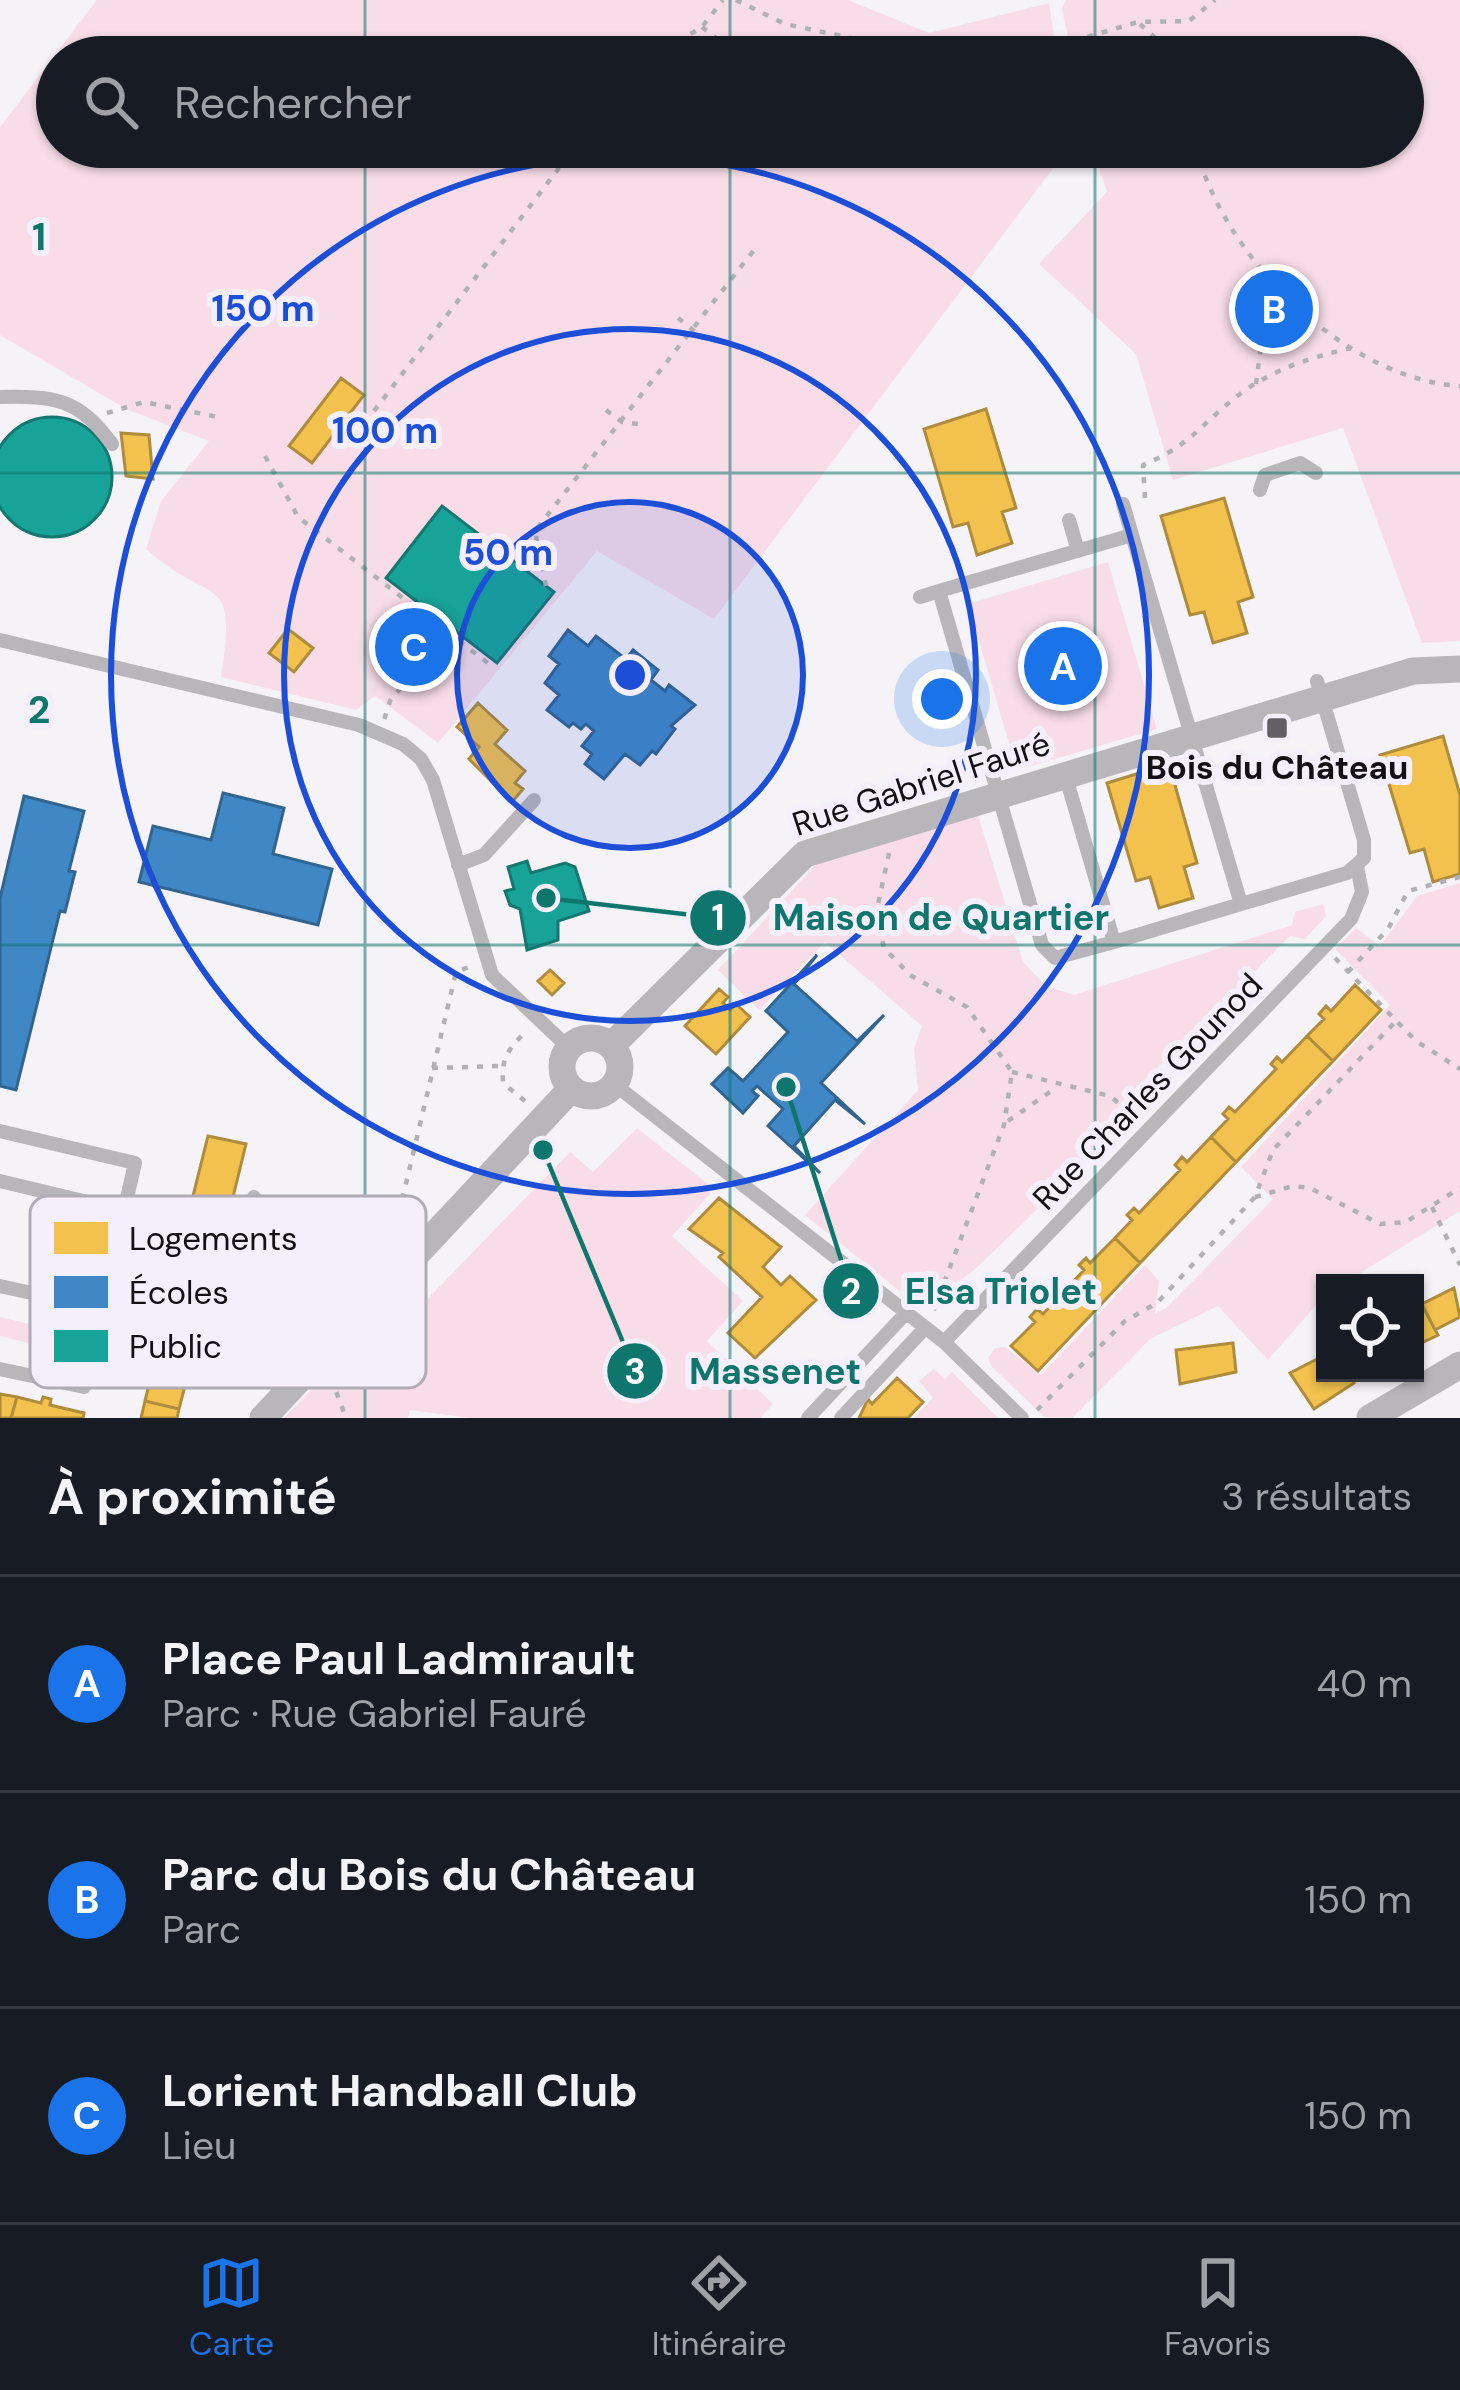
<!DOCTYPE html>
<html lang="fr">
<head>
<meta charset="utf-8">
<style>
  body { margin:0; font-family:"DM Sans",sans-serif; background:#20242c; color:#f1f3f6 }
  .controls { position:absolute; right:36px; bottom:36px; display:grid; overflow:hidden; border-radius:0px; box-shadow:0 3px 9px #0004 }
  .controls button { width:108px; height:108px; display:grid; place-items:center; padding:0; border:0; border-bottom:3px solid #363941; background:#171b24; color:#f1f3f6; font:60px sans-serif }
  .you { position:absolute; left:942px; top:699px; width:42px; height:42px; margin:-30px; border:9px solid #fff; border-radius:50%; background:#1a73e8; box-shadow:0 0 0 18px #1a73e833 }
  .badge { display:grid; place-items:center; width:78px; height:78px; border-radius:50%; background:#1a73e8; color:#fff; font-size:39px; font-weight:700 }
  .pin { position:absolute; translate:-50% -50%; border:6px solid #fff; box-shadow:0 3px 12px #0006 }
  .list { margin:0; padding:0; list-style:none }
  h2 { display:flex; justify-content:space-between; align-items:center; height:156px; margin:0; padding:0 48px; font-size:51px }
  h2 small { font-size:39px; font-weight:400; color:#9ea1a6 }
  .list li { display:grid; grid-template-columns:78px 1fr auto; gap:36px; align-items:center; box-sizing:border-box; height:216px; padding:0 48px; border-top:3px solid #363941 }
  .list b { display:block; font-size:45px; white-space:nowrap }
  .list p { margin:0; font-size:39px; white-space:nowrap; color:#9ea1a6 }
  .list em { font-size:39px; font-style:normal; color:#9ea1a6 }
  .icon { flex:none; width:66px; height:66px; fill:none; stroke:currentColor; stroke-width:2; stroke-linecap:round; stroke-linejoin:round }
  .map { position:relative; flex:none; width:1460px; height:1418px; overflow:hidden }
  .search { position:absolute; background:#171b24; box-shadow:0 3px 9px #0004; left:36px; right:36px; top:36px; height:132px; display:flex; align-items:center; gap:30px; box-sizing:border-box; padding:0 42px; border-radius:66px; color:#9ea1a6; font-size:45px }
  .sheet { height:804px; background:#171b24 }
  nav { display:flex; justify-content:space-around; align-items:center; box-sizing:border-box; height:168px; border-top:3px solid #363941; background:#171b24; font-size:33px; color:#9ea1a6 }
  nav a { display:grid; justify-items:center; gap:6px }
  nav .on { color:#1a73e8 }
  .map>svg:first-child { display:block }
  .green { fill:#f8dde8 }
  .homes { fill:#f2c14e; stroke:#af8c3d; stroke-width:3 }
  .schools { fill:#3f88c5; stroke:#326490; stroke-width:3 }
  .public { fill:#17a398; stroke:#167770; stroke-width:3 }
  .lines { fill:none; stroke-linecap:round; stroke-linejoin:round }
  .path { stroke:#b1b1b3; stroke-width:4.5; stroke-dasharray:6 9; stroke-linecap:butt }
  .service { stroke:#b8b6ba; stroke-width:14 }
  .minor { stroke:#b8b6ba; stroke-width:27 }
  .grid { fill:none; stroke:#0f766e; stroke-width:3; stroke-opacity:0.55 }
  .ring { fill:none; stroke:#1d4ed8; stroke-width:6 }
  .poi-dot { fill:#615f64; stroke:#f4effb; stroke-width:4.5 }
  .labels { text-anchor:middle; stroke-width:12; stroke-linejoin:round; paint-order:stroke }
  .poi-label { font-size:33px; font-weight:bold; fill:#121014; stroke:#f4effb }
  .street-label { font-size:33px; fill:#121014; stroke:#f4effb }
  .key { fill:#f4effb; stroke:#b0acb6; stroke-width:3 }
  .key-label { font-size:33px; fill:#121014 }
  .grid-label { font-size:39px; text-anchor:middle; font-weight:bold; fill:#0f766e; stroke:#f4effb; stroke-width:12; stroke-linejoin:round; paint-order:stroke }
  .centre { fill:#1d4ed8; stroke:#f4effb; stroke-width:6 }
  .ring-label { font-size:36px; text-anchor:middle; font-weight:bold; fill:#1d4ed8; stroke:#f4effb; stroke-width:12; stroke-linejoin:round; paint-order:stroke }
  .leader { fill:none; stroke:#0f766e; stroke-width:4.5 }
  .callout-dot { fill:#0f766e; stroke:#f4effb; stroke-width:4.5 }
  .mark-label { font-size:36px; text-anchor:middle; font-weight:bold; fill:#fff }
  .callout-label { font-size:36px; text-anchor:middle; font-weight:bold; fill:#0f766e; stroke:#f4effb; stroke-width:12; stroke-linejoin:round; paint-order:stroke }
</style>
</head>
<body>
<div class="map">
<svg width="1460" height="1418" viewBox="0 0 1460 1418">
  <rect width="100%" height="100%" fill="#f5f2f8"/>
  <path class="green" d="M97,0H848L929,33L1049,3L1057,57H57V147H1069L714,619L597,551L438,743L375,696L356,710L221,677C238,568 213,609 146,549L161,501L209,441L126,409L0,335V127Z
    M1066,0H1460V641L1422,643L1343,428L1173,480L1136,354L1039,264L1107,192L1092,147H1403V57H1072L1062,9Z
    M1108,562L1157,729L1017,770L968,604Z
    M978,815L1023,962L1046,986L1074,995L1292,925L1295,912L1323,904L1326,916L1305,939L1290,936L1127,1098L1140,1111L972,1272L921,1308L805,1215L918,1090L914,1049L922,1026L825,942L759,1010L718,970L820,860Z
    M1460,883V1211L1344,1283H1325V1295L1268,1360L1218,1306L1150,1339L1072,1418L1044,1417L992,1367L988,1358L995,1348L1005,1347L1041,1375L1145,1265L1159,1281L1155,1314L1166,1308L1273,1199L1241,1167L1390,1005L1335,949L1356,928L1380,946L1417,896Z
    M637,1128L708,1184L710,1194L672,1236L743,1301L707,1341L773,1404L760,1418H470L410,1410L408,1418H284L390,1309L408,1319L570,1152L593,1172Z
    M0,1317L67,1333L79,1319H86L73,1367L54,1362L65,1352L0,1336Z
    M934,1369L945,1379L952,1372L998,1418H914L933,1398L919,1381Z"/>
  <path class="homes" d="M341,378L364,395L312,463L289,446Z
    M986,409L1016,508L1002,512L1012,543L977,555L968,523L953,527L924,429Z
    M121,433L149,435L153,479L126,476Z
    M1224,498L1253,597L1238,602L1247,633L1213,643L1204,612L1190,615L1161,516Z
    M417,622L437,638L412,671L391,655Z
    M288,629L313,648L294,672L269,653Z
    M478,703L507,730L495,744L525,771L515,783L523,789L512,802L469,759L479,747L457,727Z
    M1443,736L1460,795V874L1433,882L1424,849L1410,853L1380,755Z
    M1169,764L1197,863L1184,867L1193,898L1159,908L1150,877L1136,881L1107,783Z
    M550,970L564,983L552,995L538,981Z
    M1355,985L1381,1010L1333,1061L1307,1036L1324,1019L1319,1014L1326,1006L1331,1011Z
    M719,989L728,997L723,1003L730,1010L736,1004L750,1017L716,1054L685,1026Z
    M1307,1036L1333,1061L1236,1162L1211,1137L1228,1119L1223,1114L1229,1107L1235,1112L1276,1069L1271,1064L1277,1057L1282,1062Z
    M208,1136L246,1144L219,1254L181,1244Z
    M1211,1137L1236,1162L1140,1263L1115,1238L1132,1220L1127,1215L1134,1208L1139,1213L1180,1170L1175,1165L1182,1157L1187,1162Z
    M719,1198L781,1247L763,1267L781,1285L790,1276L816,1300L755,1358L728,1333L762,1297L719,1257L723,1253L689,1229Z
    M1115,1238L1140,1263L1038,1371L1011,1346L1035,1322L1030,1317L1037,1309L1043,1314L1084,1270L1079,1265L1086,1258L1090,1263Z
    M1454,1288L1460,1317L1435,1330L1422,1304Z
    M1425,1311L1438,1335L1415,1346V1316Z
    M158,1342L194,1351L179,1409L145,1401L151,1376L144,1375L146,1365L153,1367Z
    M1233,1343L1236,1372L1180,1384L1176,1350Z
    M1325,1355V1373H1349L1354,1383L1314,1409L1290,1373Z
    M897,1378L923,1402L908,1418H859L868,1399L872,1404Z
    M0,1394L17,1397L11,1418H0Z
    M17,1397L41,1403L43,1397L51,1399L50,1405L84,1413L83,1418H11Z
    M145,1401L179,1409L177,1418H141Z"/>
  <path class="schools" d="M568,630L588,646L596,636L622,656L618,662L622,665L633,650L658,670L651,680L665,691L669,685L695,705L671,726L675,729L656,754L652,751L640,765L625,754L604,779L585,764L592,754L582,746L594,731L586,724L581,729L573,723L569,727L547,710L559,695L545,683L559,664L549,656Z
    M223,793L284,808L273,854L332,869L318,925L139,882L153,826L211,840Z
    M24,796L84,811L69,871L75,872L65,912L60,911L16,1090L0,1086V898Z
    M817,955L794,984L857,1041L884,1015L821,1083L865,1124L835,1100L794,1146L820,1173L768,1126L783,1109L757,1086L752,1091L758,1096L743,1113L712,1084L728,1068L743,1081L788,1032L766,1011Z"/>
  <path class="public" d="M-8 477a60 60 0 1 1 120 0a60 60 0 1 1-120 0Z
    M442,506L554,592L497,663L386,578Z
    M527,861L531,873L565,863L575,867L589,911L558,921V940L527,950L520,909L510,905L505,891L514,889L508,867Z"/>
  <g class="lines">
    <path class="path" d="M736,0L785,24L940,57
      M1140,24L1176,57
      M702,27L726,46
      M652,57L702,27L723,0
      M1000,57L1022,56L1138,22L1189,21L1215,0
      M1196,147C1222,255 1344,379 1460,386
      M678,318L704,339
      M1256,384L1265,314L1260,265
      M606,410L622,422L645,425
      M374,411L575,147
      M107,413L144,402L218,417
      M265,456L298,517L447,632L390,701L384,720
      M1145,498L1143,465C1195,444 1205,418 1247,389C1280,367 1313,357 1351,348
      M546,586L535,531L754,250
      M447,632L488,663
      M889,853L876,914L884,948L910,975L967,1007L1012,1072L1004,1125L933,1312
      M1335,958L1416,1041L1460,1069
      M1348,972L1388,929L1408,891L1460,877
      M432,1068L501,1066
      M1012,1072L1110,1096L1138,1119
      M525,1101L503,1083C501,1057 509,1049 526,1031
      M1008,1121L1057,1087
      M1255,1197L1293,1186L1310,1188L1380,1224L1406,1222L1460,1188
      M1432,1207L1460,1265
      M392,1243L456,972L469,967
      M331,1378L346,1418
      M1037,1410L1125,1321L1157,1303L1255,1197L1273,1150L1396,1021"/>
    <path class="service" d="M0,397C55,396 78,398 112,444
      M1260,490L1265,475L1300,463L1316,473
      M1123,504L1132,535
      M1069,520L1078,551
      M920,597L939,591
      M0,640L359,725L403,744L421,759L433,780L492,975L569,1048
      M1065,774L1114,942L1055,958L1042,945L939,591L1132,535L1241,904L1347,873L1364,858V840L1317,681
      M458,865L484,855L534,800
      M1114,942L1241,904
      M614,1084L944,1342L1022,1418
      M0,1131L135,1163L84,1387L0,1369
      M0,1181L125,1211
      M116,1251L236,1279L254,1197
      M0,1286L138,1316
      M944,1342L1351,919L1362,892L1357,866
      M808,1418L906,1313
      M841,1418L925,1328"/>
    <path class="minor" d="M562 1067a29 29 0 1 1 58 0a29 29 0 1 1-58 0Z
      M611,1046L805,854L1413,671L1460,669
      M263,1418L571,1089
      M1370,1418L1460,1365"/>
  </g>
  <path class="grid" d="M365,0V57M730,0V57M1095,0V57M365,147V1418M730,147V1418M1095,147V1418M0,473H1460M0,945H1460"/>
  <circle cx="630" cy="675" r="173" fill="#1d4ed8" fill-opacity=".12"/>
  <g class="ring">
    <circle cx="630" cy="675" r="173"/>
    <circle cx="630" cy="675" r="346"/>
    <circle cx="630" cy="675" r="519"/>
  </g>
  <rect class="poi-dot" x="1265" y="716" width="24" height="24" rx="6"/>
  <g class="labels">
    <g class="poi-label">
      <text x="1277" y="779">Bois du Château</text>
    </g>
    <g class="street-label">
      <text transform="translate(921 783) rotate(-18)" y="12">Rue Gabriel Fauré</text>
      <text transform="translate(1147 1091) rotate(-46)" y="12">Rue Charles Gounod</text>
    </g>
  </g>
  <rect x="30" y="1196" width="396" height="192" rx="18" class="key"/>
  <rect x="54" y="1222" width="54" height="32" fill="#f2c14e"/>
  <rect x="54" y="1276" width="54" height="32" fill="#3f88c5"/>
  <rect x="54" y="1330" width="54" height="32" fill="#17a398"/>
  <g class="key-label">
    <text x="129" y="1250">Logements</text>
    <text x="129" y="1304">Écoles</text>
    <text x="129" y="1358">Public</text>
  </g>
  <g class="grid-label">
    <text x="39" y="250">1</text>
    <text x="39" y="723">2</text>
  </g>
  <circle cx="630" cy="675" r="18" class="centre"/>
  <g class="ring-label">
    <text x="263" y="321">150 m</text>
    <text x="385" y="443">100 m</text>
    <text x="508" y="565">50 m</text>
  </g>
  <path class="leader" d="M546 898L718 918M786 1087L851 1291M543 1150L635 1371"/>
  <g class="callout-dot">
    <circle cx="546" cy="898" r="12"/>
    <circle cx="786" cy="1087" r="12"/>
    <circle cx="543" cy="1150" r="12"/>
    <circle cx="718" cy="918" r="30"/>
    <circle cx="851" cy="1291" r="30"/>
    <circle cx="635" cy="1371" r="30"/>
  </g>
  <g class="mark-label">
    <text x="718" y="930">1</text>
    <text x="851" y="1304">2</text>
    <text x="635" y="1384">3</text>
  </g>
  <g class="callout-label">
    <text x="941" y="930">Maison de Quartier</text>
    <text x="1001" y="1304">Elsa Triolet</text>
    <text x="775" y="1384">Massenet</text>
  </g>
</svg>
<div class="controls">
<button><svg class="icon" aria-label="locate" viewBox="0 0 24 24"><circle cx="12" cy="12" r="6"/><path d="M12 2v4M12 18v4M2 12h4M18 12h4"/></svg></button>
</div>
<div class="you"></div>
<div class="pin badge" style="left:1063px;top:666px">A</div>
<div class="pin badge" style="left:1274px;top:309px">B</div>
<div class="pin badge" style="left:414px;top:647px">C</div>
<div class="search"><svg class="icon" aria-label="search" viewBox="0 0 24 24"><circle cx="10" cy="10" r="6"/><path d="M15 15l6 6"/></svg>Rechercher</div>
</div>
<section class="sheet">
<h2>À proximité<small>3 résultats</small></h2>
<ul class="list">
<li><span class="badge">A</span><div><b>Place Paul Ladmirault</b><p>Parc · Rue Gabriel Fauré</p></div><em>40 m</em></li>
<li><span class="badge">B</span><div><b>Parc du Bois du Château</b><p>Parc</p></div><em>150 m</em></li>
<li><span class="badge">C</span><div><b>Lorient Handball Club</b><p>Lieu</p></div><em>150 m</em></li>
</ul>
</section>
<nav>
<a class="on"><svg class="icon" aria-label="map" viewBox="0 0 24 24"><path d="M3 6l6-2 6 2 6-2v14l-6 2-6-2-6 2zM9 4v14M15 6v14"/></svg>Carte</a>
<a><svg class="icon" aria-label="directions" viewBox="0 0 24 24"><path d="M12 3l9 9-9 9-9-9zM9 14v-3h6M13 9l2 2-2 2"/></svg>Itinéraire</a>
<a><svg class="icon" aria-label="saved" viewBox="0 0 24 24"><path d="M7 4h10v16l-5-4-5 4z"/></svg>Favoris</a>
</nav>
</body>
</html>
